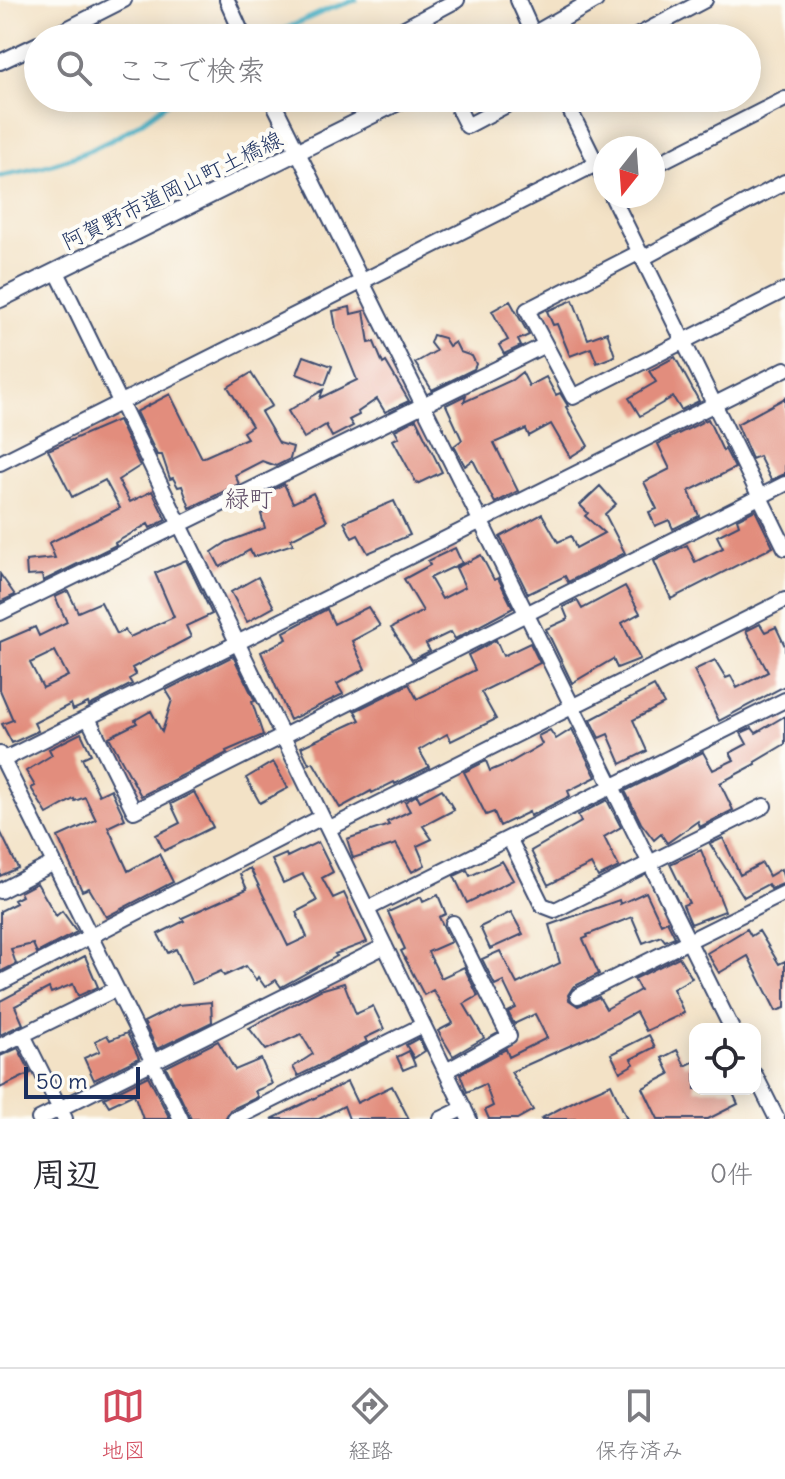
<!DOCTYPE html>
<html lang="ja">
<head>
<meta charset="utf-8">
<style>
  body { margin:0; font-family:Delius,"Klee One",sans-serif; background:#f7f7f7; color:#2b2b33 }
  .controls { position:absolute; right:24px; bottom:24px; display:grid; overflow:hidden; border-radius:16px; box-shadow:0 4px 20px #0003 }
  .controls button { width:72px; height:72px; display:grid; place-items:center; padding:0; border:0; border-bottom:2px solid #e1e1e2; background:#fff; color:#2b2b33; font:40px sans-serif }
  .compass { position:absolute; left:593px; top:136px; width:72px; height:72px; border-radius:50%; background:#fff; box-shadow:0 4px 20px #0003; rotate:197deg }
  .scale { position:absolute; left:24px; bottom:20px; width:116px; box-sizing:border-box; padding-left:8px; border:4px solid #1b2f5e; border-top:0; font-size:22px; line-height:28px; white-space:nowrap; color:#1b2f5e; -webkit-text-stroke:6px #fdfcf7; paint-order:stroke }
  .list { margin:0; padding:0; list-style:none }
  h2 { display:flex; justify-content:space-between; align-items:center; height:104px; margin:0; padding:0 32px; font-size:34px }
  h2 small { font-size:26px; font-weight:400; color:#7c7c81 }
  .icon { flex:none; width:44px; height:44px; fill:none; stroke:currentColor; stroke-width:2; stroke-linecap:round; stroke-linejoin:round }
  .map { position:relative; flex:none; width:785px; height:1119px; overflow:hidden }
  .search { position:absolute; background:#fff; box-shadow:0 4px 20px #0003; left:24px; right:24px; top:24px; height:88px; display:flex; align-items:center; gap:20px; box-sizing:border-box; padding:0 28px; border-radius:44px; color:#7c7c81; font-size:30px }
  .sheet { height:248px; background:#fff }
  nav { display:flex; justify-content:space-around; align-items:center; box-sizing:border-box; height:112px; border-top:2px solid #e1e1e2; background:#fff; font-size:22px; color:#7c7c81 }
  nav a { display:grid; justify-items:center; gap:4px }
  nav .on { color:#d1495b }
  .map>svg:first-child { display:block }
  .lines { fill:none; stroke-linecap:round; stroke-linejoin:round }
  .stream { stroke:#45afc4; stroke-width:5 }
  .building { fill:#e28d7d; fill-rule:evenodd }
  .minor-casing { stroke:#3b4a6e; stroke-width:18 }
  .tertiary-casing { stroke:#3b4a6e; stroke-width:20 }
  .minor { stroke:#fff; stroke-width:14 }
  .tertiary { stroke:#fff; stroke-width:16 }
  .labels { text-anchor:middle; stroke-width:8; stroke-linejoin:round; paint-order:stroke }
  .street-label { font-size:22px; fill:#1b2f5e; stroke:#fdfcf7 }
  .neighbourhood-label { font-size:24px; fill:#615069; stroke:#fdfcf7 }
</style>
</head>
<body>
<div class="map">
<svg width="785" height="1119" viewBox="0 0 785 1119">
  <rect width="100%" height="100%" fill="#fdfcf7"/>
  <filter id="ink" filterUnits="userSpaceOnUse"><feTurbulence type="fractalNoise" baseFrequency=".0125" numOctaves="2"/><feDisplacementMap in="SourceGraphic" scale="16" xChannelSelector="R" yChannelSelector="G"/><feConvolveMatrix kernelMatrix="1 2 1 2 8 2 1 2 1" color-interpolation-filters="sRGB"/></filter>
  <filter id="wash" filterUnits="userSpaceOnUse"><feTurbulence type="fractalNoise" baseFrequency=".006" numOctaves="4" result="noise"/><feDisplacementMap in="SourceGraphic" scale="32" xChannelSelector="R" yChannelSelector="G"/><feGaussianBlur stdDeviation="1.8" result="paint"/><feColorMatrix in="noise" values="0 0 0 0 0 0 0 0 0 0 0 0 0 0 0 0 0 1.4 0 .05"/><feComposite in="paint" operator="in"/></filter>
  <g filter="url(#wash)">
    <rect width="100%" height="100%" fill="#f3e2c6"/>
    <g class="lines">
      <path class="stream" d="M265,38L329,9L356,0
        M0,176C67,165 121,142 173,98"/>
    </g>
    <g id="blocks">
      <path class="building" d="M573,300L588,339L607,332L615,356L597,363L591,348L570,356L557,324L553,325L547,311Z
        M510,301L529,335L518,340L521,346L504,354L499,345L508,340L492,311Z
        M350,307L351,314L364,311L369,343L374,342L383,364L386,362L409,401L385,412L377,399L358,412L359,415L349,420L353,426L332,437L326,425L304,438L288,411L323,390L320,398L357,380L336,328L333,311Z
        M433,335L444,338L449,346L455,342L460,352L472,356L476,364L474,369L432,390L415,363L436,351L430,343Z
        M304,356L332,366L325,385L297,374Z
        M675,357L699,401L681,410L673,397L640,416L629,398L656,382L649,371Z
        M522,372L529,386L546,377L556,395L560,393L568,406L566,407L588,446L570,457L551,424L529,436L526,429L494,443L518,491L495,503L473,460L465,466L454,446L462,440L446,405L466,395L464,402L512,380Z
        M251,373L272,406L261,412L279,443L293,447L290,459L276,466L262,461L235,475L239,484L190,508L182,486L178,487L173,478L170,479L162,455H157L136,412L170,394L202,458L247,438L243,432L252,426L228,387Z
        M785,398V474L771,480L759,456L752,459L737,424Z
        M416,419L442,472L417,484L393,440L399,437L395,430Z
        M708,419L723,451L725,449L735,468L689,491L699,516L673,529L669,520L655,526L649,512L657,509L644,482L670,469L658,444Z
        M118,420L140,466L118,480L130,502L152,491L166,520L150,528L148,524L115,543L116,545L43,581L42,575L27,576L26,561L55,558L49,543L120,508L105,480L72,497L48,450Z
        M284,484L293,503L313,493L327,521L291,539L293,544L253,557L250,550L220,567L212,552L227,542L265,528L261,514L269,511L261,496Z
        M600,486L616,504L605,514L625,553L568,582L565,576L528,594L500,537L542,514L558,542L571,536L576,548L604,533L585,516L588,513L580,505Z
        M394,501L410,535L368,553L358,535L352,538L344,522Z
        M755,510L773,547L671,599L654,561L687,545L695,562L723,548L717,536L739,525L737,519Z
        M455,548L462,563L430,578L442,599L465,587L456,568L481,555L494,580L498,578L513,608L455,639L451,632L426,644L430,651L412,660L391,628L423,611L404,579L430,565L428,561Z
        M186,560L212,614L186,626L191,637L132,668L136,675L129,679L132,684L89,706L88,703L73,710L71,704L34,723L38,731L12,743L2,724L13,720L0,690V642L35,627L39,636L67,622L55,597L68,591L78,612L101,602L117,634L125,630L130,637L174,617L155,573ZM55,651L68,676L43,688L30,663Z
        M0,574L15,595L0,602Z
        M258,577L274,607L247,622L231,592Z
        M625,586L640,613L622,623L640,659L617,668L613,659L572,683L546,629L568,619L563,607L577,600L582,609Z
        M368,607L380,626L352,641L365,669L337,684L343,694L290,720L261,652L287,639L284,632L327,609L334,624Z
        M760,624L765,632L776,627L785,646V686L719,721L694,670L715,660L726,678L731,676L737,688L768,672L746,631Z
        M496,640L503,656L530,643L540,663L481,692L496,719L451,741L447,734L419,750L429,767L395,784L394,782L372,793L371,791L340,808L313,762L309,764L301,747L360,720L355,711L409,684L417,699L475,670L468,655Z
        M233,656L255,701L252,702L263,735L226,751L227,753L141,796L109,737L137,723L135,720L151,711L162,732L172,700L166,690Z
        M654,686L664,704L633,720L647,751L621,764L608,734L599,738L590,720Z
        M785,716V744L755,762L756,764L720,783L733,810L700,827L698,821L667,843L661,834L654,840L641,823L625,791L703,752L713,770L734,760L730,753L747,744L741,733L752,728L756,733Z
        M572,729L596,777L568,791L570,796L530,816L529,812L500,826L494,812L486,815L464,772L486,761L490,771L511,762L542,744L538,736L550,730L556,739Z
        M81,733L91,754L82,758L99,795L111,789L125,819L108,827L128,871L159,854L173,882L106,917L89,888L82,891L58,837L96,820L85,797L75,801L74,799L47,814L31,788L35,786L26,771L52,755L49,749Z
        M273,762L288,788L260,803L246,778Z
        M442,789L454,810L423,826L432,839L417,846L425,865L412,872L396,844L353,858L347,839L389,825L387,822L410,811L405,802L417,795L420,801Z
        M194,792L213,827L164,851L156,835L180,823L171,804Z
        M607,800L621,827L604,837L619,867L598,877L591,864L548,885L531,851L581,822L578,815Z
        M0,831L18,868L0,876Z
        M723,838L740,875L762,863L769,876L781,869L785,883L771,889L768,884L744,897L710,844Z
        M318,842L333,872L322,878L333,898L344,893L367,942L335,954L337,956L281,987L276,980L265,987L258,977L256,980L246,966L224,976L221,971L192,984L176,949L168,953L158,934L184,921L182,918L247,889L240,874L250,868L288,946L307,937L296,912L317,901L303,874L283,883L272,860L286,854L287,857Z
        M701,850L725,911L691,924L683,905L689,903L670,864Z
        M502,861L513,880L467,903L454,876L467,870L470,876Z
        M37,883L56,916L62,911L77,932L37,953L33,944L11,949L16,964L0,972V911L16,903L14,900L22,896L20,892Z
        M646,892L661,924L667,921L675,937L665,941L661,936L643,943L632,917L587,935L588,937L583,939L599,974L573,987L568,995L569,1000L578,1006L599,997L606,1009L640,990L634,979L679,957L692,978L673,989L684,1013L646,1031L636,1012L596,1034L511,1072L533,1110L517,1119H489L485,1110L493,1106L485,1084L467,1092L460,1074L506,1049L509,1057L547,1038L535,1014L514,1024L508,1012L516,1008L503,981L495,985L482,959L500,951L517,984L560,963L549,925L619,900L620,904Z
        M438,895L446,914L439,917L451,942L428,952L441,978L464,967L478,996L464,1004L484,1038L453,1056L438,1031L453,1023L433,990L424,995L401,951L405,949L388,912L421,897L423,902Z
        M511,912L523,934L490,949L480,927Z
        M747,929L751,936L759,931L779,964L785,961V1008L776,1011L748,956L719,973L707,953Z
        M85,956L98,987L78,996L73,984L51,993L49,988L15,1006L23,1024L0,1035V1001Z
        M344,983L356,1014L373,1006L384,1029L365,1038L367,1042L298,1076L293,1067L313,1054L301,1034L266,1050L249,1028L320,990Z
        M211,1002L212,1022L157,1049L144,1022L178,1005Z
        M127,1033L139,1058L94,1080L84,1058L100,1051L95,1041L107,1035L110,1040Z
        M649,1035L655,1047L631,1059L634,1064L620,1072L611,1054Z
        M419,1038L425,1051L414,1058L406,1045Z
        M218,1041L235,1070L261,1059L272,1084L255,1091L258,1097L230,1110L225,1119H191L166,1067Z
        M18,1048L31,1073L0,1088V1056Z
        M677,1050L685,1066L695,1061V1089H731L738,1104L708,1119H658L643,1088L670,1074L662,1058Z
        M409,1051L415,1065L403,1070L397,1057Z
        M148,1076L170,1119H143L134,1094L109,1106L104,1098Z
        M347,1082L357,1103L392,1086L409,1119H349L344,1106L319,1119H272Z
        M611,1084L627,1119H540L584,1096Z"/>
    </g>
  </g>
  <g filter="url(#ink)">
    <use href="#blocks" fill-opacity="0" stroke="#3b4a6e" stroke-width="2"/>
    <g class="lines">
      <g class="minor-casing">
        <path id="minor" d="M227,0L244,38
          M518,0L535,38
          M49,38L124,0
          M402,38L399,31L457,0
          M633,38L705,0
          M0,62L38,44
          M271,98L732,1029
          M453,98L467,126L520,98
          M564,98L605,181
          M653,166L785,99
          M612,196L785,548
          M640,252L527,310L573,397L785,290
          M643,258L785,182
          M57,272L469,1119
          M0,463L596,164
          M0,613L545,345
          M88,718L134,811L785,484
          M0,754L181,1119
          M3,760L785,369
          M328,829L785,600
          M509,838L542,905L555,910L764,806
          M0,891L54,863
          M367,909L785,700
          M0,983L322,817
          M578,996L785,893
          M23,1035L65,1119
          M0,1046L116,989
          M446,1071L509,1036L453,923
          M755,1075L777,1119
          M39,1119L385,946
          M235,1119L423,1025
          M441,1119L464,1108"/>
      </g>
      <g class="tertiary-casing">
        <path id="tertiary" d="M528,38L595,0
          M0,299L406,98"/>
      </g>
      <use href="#minor" class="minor"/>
      <use href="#tertiary" class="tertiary"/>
    </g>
  </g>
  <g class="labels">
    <g class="street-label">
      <text transform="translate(172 190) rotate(-26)" y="8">阿賀野市道岡山町土橋線</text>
    </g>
    <g class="neighbourhood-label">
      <text x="249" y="507">緑町</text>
    </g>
  </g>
</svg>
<div class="controls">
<button><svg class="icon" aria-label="locate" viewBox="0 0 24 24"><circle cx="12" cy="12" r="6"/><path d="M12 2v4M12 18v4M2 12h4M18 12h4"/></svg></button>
</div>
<svg class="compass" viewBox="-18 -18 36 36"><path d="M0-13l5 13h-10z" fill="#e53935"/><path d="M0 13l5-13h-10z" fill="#7c7c81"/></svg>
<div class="scale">50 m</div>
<div class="search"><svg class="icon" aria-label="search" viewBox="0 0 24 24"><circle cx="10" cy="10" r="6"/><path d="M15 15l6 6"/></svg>ここで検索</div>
</div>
<section class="sheet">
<h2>周辺<small>0件</small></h2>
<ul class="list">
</ul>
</section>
<nav>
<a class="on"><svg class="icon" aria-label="map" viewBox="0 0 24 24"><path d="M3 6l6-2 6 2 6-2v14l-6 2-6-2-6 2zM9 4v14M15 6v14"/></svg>地図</a>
<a><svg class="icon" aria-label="directions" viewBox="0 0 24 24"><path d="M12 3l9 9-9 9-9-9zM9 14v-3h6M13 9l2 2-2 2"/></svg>経路</a>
<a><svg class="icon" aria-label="saved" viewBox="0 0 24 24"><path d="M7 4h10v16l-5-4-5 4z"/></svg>保存済み</a>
</nav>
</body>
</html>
